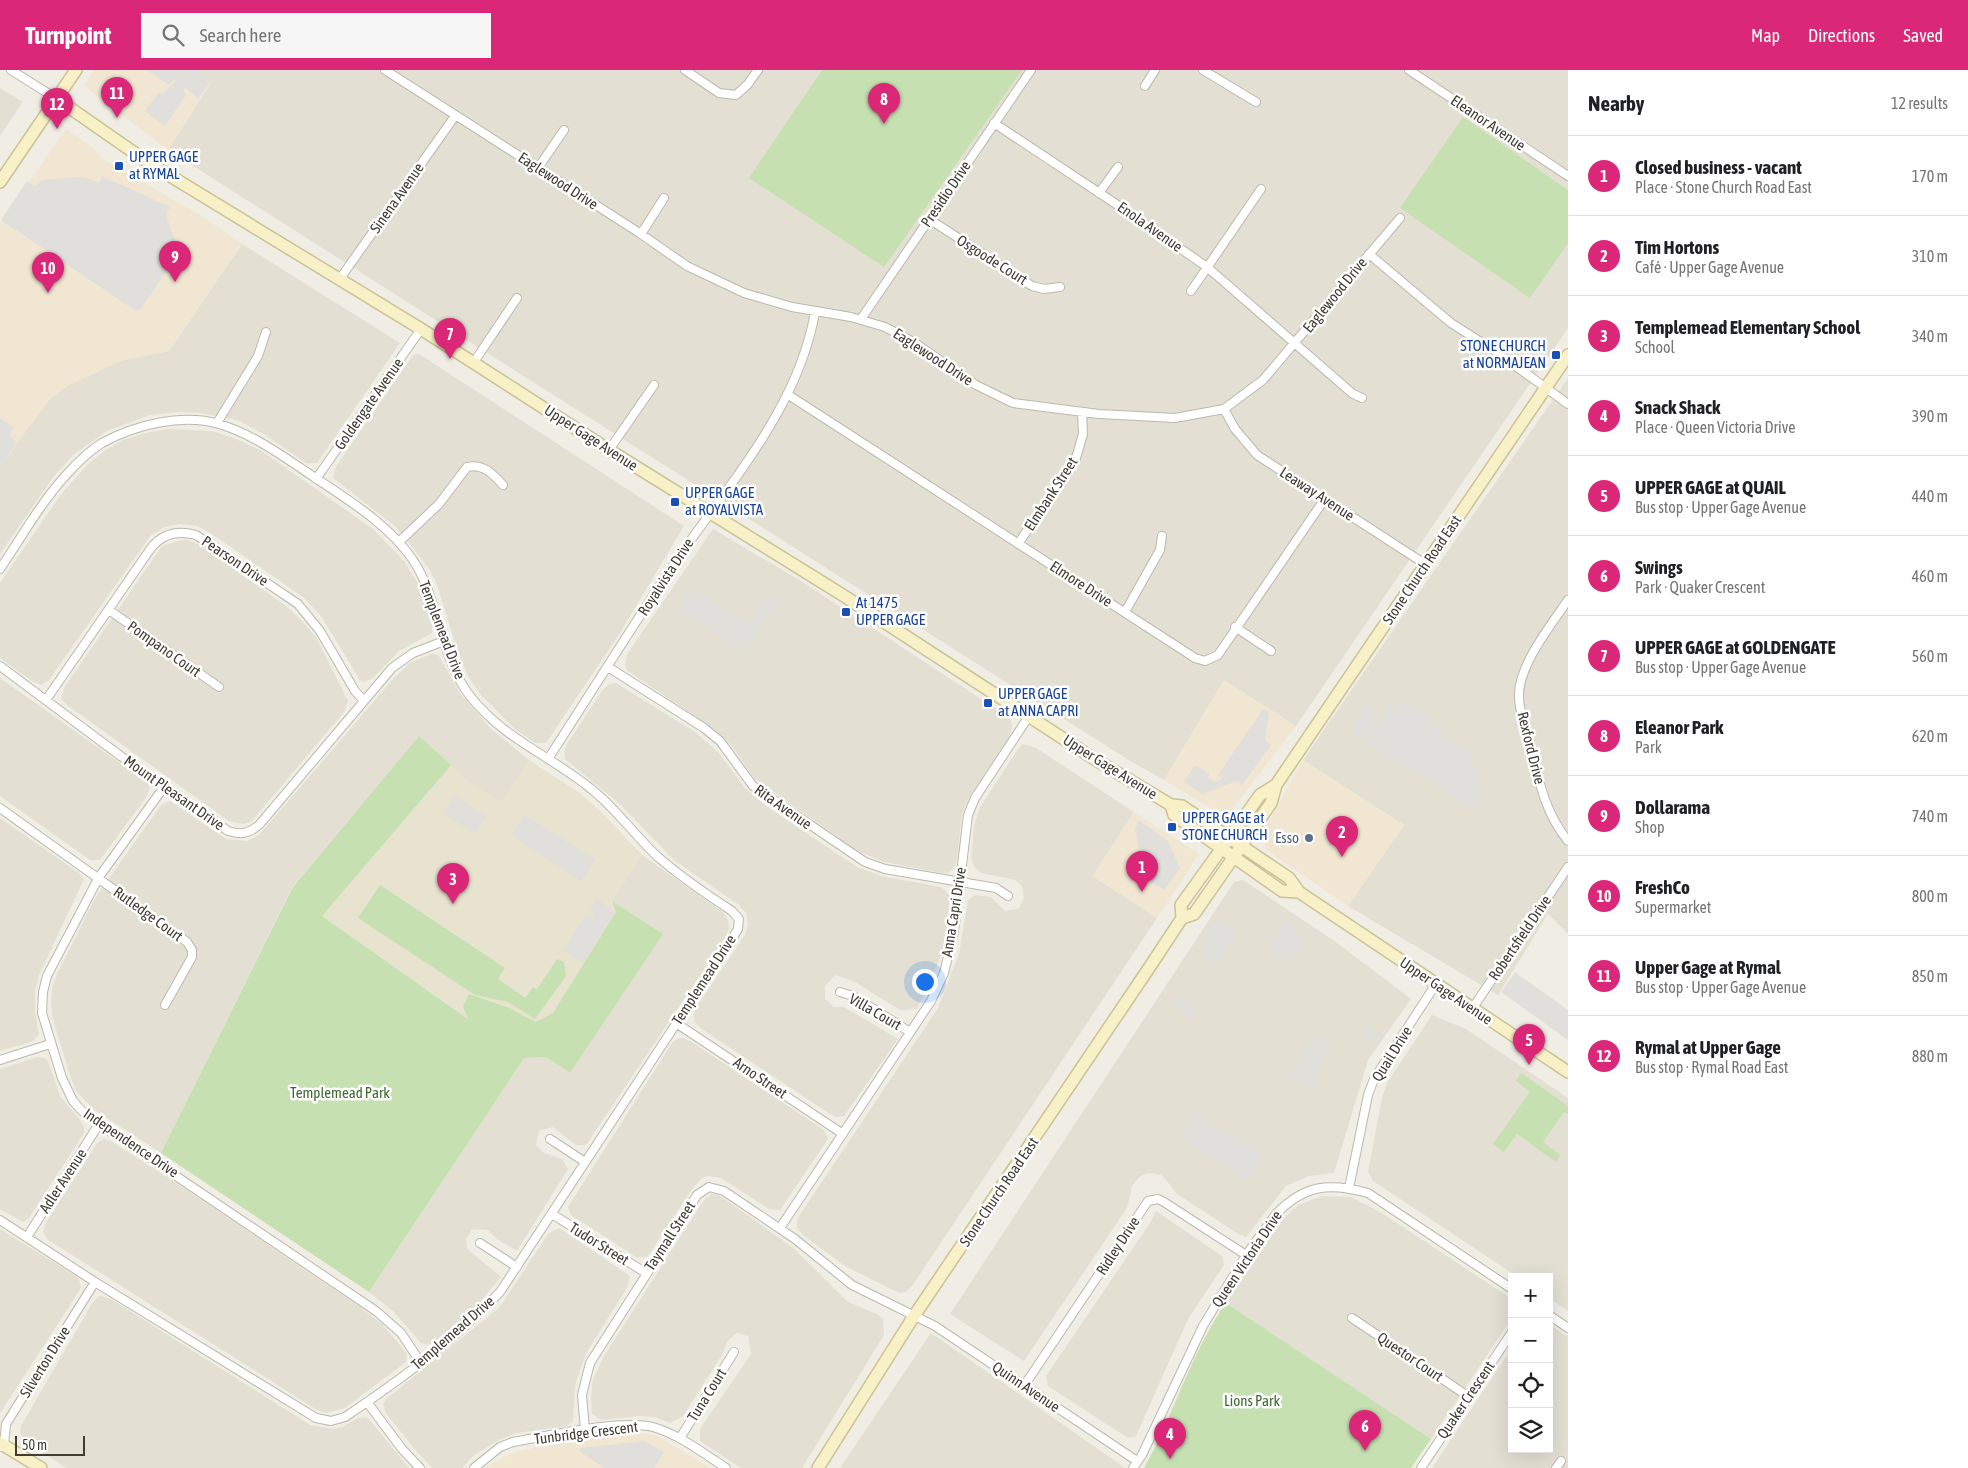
<!DOCTYPE html>
<html lang="en">
<head>
<meta charset="utf-8">
<style>
  body { margin:0; font-family:"Asap Condensed",sans-serif; background:#f6f6f6; color:#202124 }
  .controls { position:absolute; right:15px; bottom:15px; display:grid; overflow:hidden; border-radius:0px; box-shadow:0 5px 20px #0002 }
  .controls button { width:45px; height:45px; display:grid; place-items:center; padding:0; border:0; border-bottom:1px solid #e0e0e0; background:#fff; color:#202124; font:25px sans-serif }
  .scale { position:absolute; left:15px; bottom:12px; width:70px; box-sizing:border-box; padding-left:5px; border:2px solid #413d35; border-top:0; font-size:14px; line-height:18px; white-space:nowrap; color:#413d35; -webkit-text-stroke:4px #fff; paint-order:stroke }
  .you { position:absolute; left:924px; top:911px; width:18px; height:18px; margin:-12px; border:4px solid #fff; border-radius:50%; background:#1a73e8; box-shadow:0 0 0 8px #1a73e833 }
  .badge { display:grid; place-items:center; width:32px; height:32px; border-radius:50%; background:#db2777; color:#fff; font-size:16px; font-weight:700 }
  .pin { position:absolute; translate:-50% -41px; filter:drop-shadow(0 1px 2px #0008) }
  .pin::after { content:''; position:absolute; top:26px; width:18px; height:15px; background:inherit; clip-path:polygon(0 0,100% 0,50% 100%) }
  .list { margin:0; padding:0; list-style:none }
  h2 { display:flex; justify-content:space-between; align-items:center; height:65px; margin:0; padding:0 20px; font-size:21px }
  h2 small { font-size:16px; font-weight:400; color:#757577 }
  .list li { display:grid; grid-template-columns:32px 1fr auto; gap:15px; align-items:center; box-sizing:border-box; height:80px; padding:0 20px; border-top:1px solid #e0e0e0 }
  .list b { display:block; font-size:19px; white-space:nowrap }
  .list p { margin:0; font-size:16px; white-space:nowrap; color:#757577 }
  .list em { font-size:16px; font-style:normal; color:#757577 }
  .icon { flex:none; width:28px; height:28px; fill:none; stroke:currentColor; stroke-width:2; stroke-linecap:round; stroke-linejoin:round }
  .map { position:relative; flex:none; width:1568px; height:1398px; overflow:hidden }
  header { display:flex; align-items:center; gap:30px; box-sizing:border-box; height:70px; padding:0 25px; background:#db2777; color:#fff }
  header strong { font-size:24px }
  nav { display:flex; gap:28px; margin-inline-start:auto; font-size:18px }
  .search { width:350px; height:45px; background:#f6f6f6; display:flex; align-items:center; gap:12px; box-sizing:border-box; padding:0 18px; border-radius:0px; color:#757577; font-size:19px }
  main { display:flex }
  aside { flex:1; background:#fff }
  .map>svg:first-child { display:block }
  .residential { fill:#e3dfd3 }
  .commercial { fill:#f0e6d1 }
  .education { fill:#e7e3cf }
  .green { fill:#c6e0b1 }
  .parking { fill:#e1dfdc }
  .lines { fill:none; stroke-linecap:round; stroke-linejoin:round }
  .street-casing { stroke:#bdb8ab; stroke-width:10 }
  .secondary-casing { stroke:#cbc298; stroke-width:14 }
  .street { stroke:#fff; stroke-width:8 }
  .secondary { stroke:#f8f0c6; stroke-width:11 }
  .transit-dot { fill:#1a4fb4; stroke:#fff; stroke-width:2 }
  .service-dot { fill:#5c6f8a; stroke:#fff; stroke-width:2 }
  .labels { text-anchor:middle; stroke-width:5; stroke-linejoin:round; paint-order:stroke }
  .street-label { font-size:15px; fill:#413d35; stroke:#fff }
  .transit-label { font-size:15px; fill:#164399; stroke:#fff; text-anchor:start }
  .service-label { font-size:15px; fill:#4e5e75; stroke:#fff; text-anchor:end }
  .park-label { font-size:15px; fill:#416b2f; stroke:#fff }
</style>
</head>
<body>
<header>
<strong>Turnpoint</strong>
<div class="search"><svg class="icon" aria-label="search" viewBox="0 0 24 24"><circle cx="10" cy="10" r="6"/><path d="M15 15l6 6"/></svg>Search here</div>
<nav><a>Map</a><a>Directions</a><a>Saved</a></nav>
</header>
<main>
<div class="map">
<svg width="1568" height="1398" viewBox="0 0 1568 1398">
  <rect width="100%" height="100%" fill="#f0ede4"/>
  <path class="residential" d="M193,0H1568V258L1296,656L1224,610L1164,710L1127,689L168,80L211,13Z
    M0,18L23,32L0,66Z
    M242,174L400,273L317,393H306L264,364L237,350L201,343L177,342L150,345L107,361L73,385L54,406L0,484V397L23,363L49,330L67,316L120,291L169,281Z
    M419,284L684,456L620,563L546,673H535L515,659L481,625L468,606L458,582L436,512L428,497L395,456L333,408L335,398L413,285Z
    M1568,308V864L1548,844L1498,925L1348,836L1404,755L1303,690Z
    M167,359L212,361L236,369L260,380L373,459L404,491L417,512L432,555V563L399,581L373,608L364,612L360,610L321,546L303,527L212,464L197,456L178,454L163,458L150,466L49,610L41,615L32,611L0,588V513L62,423L89,393L106,380L123,370L145,363Z
    M713,459L801,511L1010,648L1012,656L1010,665L969,728L962,743L957,790L954,798L948,803H941L884,792L858,781L755,709L731,675L715,660L628,601L625,595L628,583Z
    M187,470L200,475L286,536L301,550L316,567L348,631L344,642L251,752L243,754L229,751L67,635L61,629L64,618L162,476L178,471Z
    M433,583L439,586L459,622L491,659L529,690L502,733L468,712L419,667L293,816L161,1083L93,1039L76,1021L71,1008L53,950L51,935L52,918L58,902L95,828L161,735L170,731L226,769L247,771L259,765L394,608L410,593Z
    M0,608L148,713L150,717L147,726L100,790H90L0,726Z
    M616,613L695,662L719,683L745,718L766,736L857,797L881,806L941,817L950,825L947,859L941,886L917,939L900,940L855,912L835,905L825,916V929L834,937H844L898,969L844,1046L836,1047L830,1044L700,958L694,951V944L697,936L745,865L748,854L746,843L739,835L674,790L620,734L565,689L564,682L567,674L602,621L609,614Z
    M1023,674L1036,678L1134,742L1093,806L1157,848L912,1216L906,1222L899,1223L845,1196L803,1165L797,1158V1149L938,938L959,884L968,830L975,825L991,827L1005,841L1019,838L1024,828L1022,816L1015,810L982,803L975,798L971,788L974,756L980,737L1018,679Z
    M0,748L79,803L84,809L39,905L35,921V942L39,965L31,972L0,981Z
    M642,785L724,843L728,850L729,859L724,870L586,1075H576L553,1057L539,1061L536,1075L544,1083L562,1089L568,1099L517,1181L497,1169L488,1160L472,1159L466,1169L467,1179L501,1207L475,1238L433,1273L427,1275L421,1273L394,1242L369,1222L524,988L546,987L570,1003L663,864L612,831Z
    M1243,810L1336,872L1411,929L1368,990L1334,1103L1309,1106L1286,1116L1246,1167L1237,1163L1177,1124L1162,1105L1150,1103L1140,1106L1132,1116L1127,1138L1024,1291L950,1244L1234,812Z
    M1432,945L1466,959L1568,1028V1241L1549,1228V1207H1518L1373,1111L1368,1102L1382,1028L1387,1013Z
    M678,968H684L690,971L824,1060L828,1069L780,1140L769,1139L721,1108L708,1106L702,1108L692,1119L650,1183L647,1187H636L571,1145L568,1137L672,973Z
    M37,987L44,988L48,991L60,1026L80,1050L84,1057V1063L29,1148L23,1152L0,1139V999Z
    M104,1069L111,1071L202,1130L360,1237L383,1255L404,1280L407,1285L406,1292L345,1338L326,1343L317,1340L47,1169L43,1162L45,1154L98,1072Z
    M712,1124L719,1125L792,1177L848,1232L877,1244L883,1249L884,1265L802,1398H741L700,1371V1359L751,1284L748,1266L737,1263L728,1270L722,1285L683,1346L670,1353L655,1347L639,1346L601,1350L592,1344L591,1325L593,1310L604,1286L704,1130Z
    M1322,1126L1351,1127L1380,1142L1512,1229V1248L1431,1369L1226,1233L1283,1149L1298,1135Z
    M1156,1141L1222,1186L1224,1195L1188,1249L1136,1366L1128,1368L1048,1316L1046,1306L1150,1153Z
    M559,1158L630,1206L627,1218L588,1280L581,1297L575,1316L573,1351L566,1356L517,1363L501,1369L474,1385L462,1398H432L413,1377L386,1343L383,1335L386,1329L500,1237L548,1164Z
    M0,1159L74,1205L79,1209L81,1218L0,1343Z
    M100,1226L111,1229L310,1355L332,1359L343,1357L358,1348L365,1347L369,1349L409,1398H67L25,1371L20,1363L21,1356L93,1232Z
    M1549,1254L1568,1267V1398H1432L1512,1278V1379H1549Z
    M931,1263L1124,1397L1123,1398H840Z"/>
  <path class="commercial" d="M94,0H193L211,13L168,80L84,16Z
    M66,59L96,80L101,88L205,148L242,174L169,281L120,291L67,316L49,330L0,397V153Z
    M1224,610L1296,656L1231,741L1217,742L1164,710Z
    M1303,690L1404,755L1348,836L1265,779L1264,760Z
    M1134,742L1199,784L1157,848L1092,806Z
    M625,1363H641L657,1366L711,1398H484L516,1381Z"/>
  <path class="education" d="M419,666L468,712L502,732L529,690L581,724L600,741L642,785L612,831L663,864L570,1003L546,987L524,988L322,846L293,817Z"/>
  <path class="green" d="M822,0H1022L884,197L749,108Z
    M1463,47L1568,120V173L1530,228L1400,138Z
    M419,666L451,695L322,846L468,949L463,936L469,924L509,938L536,952L553,943L616,842L612,831L663,864L570,1003L546,987L524,988L369,1222L161,1083L293,817Z
    M380,815L505,898L498,909L525,928L533,917L537,919L557,889L564,892L566,906L535,949L508,932L475,925L358,848Z
    M1521,1003L1568,1036V1044L1564,1042L1543,1072L1560,1085L1556,1092L1517,1064L1504,1082L1493,1074L1530,1022L1516,1011Z
    M1226,1233L1431,1369L1411,1398H1144C1174,1345 1191,1282 1226,1233Z"/>
  <path class="parking" d="M147,0H195L211,11L198,29L186,18L183,19L186,25L165,56L145,41L159,22L162,24L176,11L174,9L169,15Z
    M102,106L170,137L166,145L177,176L181,180L140,240L136,241L1,150L27,111L35,116L42,110L84,107L99,113Z
    M0,348L14,358L9,366L17,372L0,397Z
    M694,519L748,554L770,523L780,529L749,575L747,574L743,580L679,539L687,524L690,525Z
    M1403,631L1442,656L1439,661L1469,680L1482,724L1472,739L1355,664L1359,658L1353,654L1365,635L1378,643L1371,653L1377,657L1390,636L1397,640Z
    M1263,639L1269,643L1265,670L1271,675L1242,715L1237,711L1202,724L1184,712L1195,695L1210,704L1208,708L1215,712L1223,709L1218,705Z
    M454,726L486,746L475,764L443,743Z
    M524,744L595,790L581,811L511,765Z
    M1139,750L1168,771L1180,798L1164,820L1139,804L1143,799L1135,760Z
    M596,829L616,842L583,893L563,881L586,845L593,849V842L590,838Z
    M1216,849L1237,863L1216,895L1202,886L1207,870L1203,868Z
    M1286,851L1293,856L1297,867L1303,871L1288,893L1268,880Z
    M1515,902L1568,940V970L1501,922Z
    M1178,927L1197,941L1192,948L1173,935Z
    M1368,956L1384,967L1379,975L1363,964Z
    M1317,965L1332,976L1315,1000L1317,1002L1314,1006L1318,1009L1311,1019L1289,1004Z
    M1195,1042L1262,1085L1246,1110L1179,1066Z
    M644,1371L664,1382L654,1398H604L579,1381L581,1378Z"/>
  <g class="lines">
    <g class="street-casing">
      <path id="street" d="M11,0L57,29
        M385,0L638,162L687,196L744,223L792,237L851,247L885,257L915,273L976,315L1013,333L1099,344L1175,348L1224,339L1263,310L1400,148
        M685,0L719,23L736,25L748,14L758,0
        M1203,0L1256,32
        M1409,0L1568,106
        M1145,16L1155,0
        M994,53L1116,134L1207,197L1353,324L1362,328
        M538,98L564,60
        M1099,123L1118,97
        M929,149L1032,216L1044,219L1060,217
        M641,164L664,128
        M1369,184L1451,253L1495,281L1568,334
        M339,210L455,46
        M1191,221L1261,119
        M861,249L1031,0
        M474,292L517,228
        M787,324L1195,588L1205,591L1218,585L1324,430
        M1224,339L1235,359L1257,385L1425,494
        M217,353L258,286L266,262
        M609,380L654,315
        M316,409L421,259
        M400,471L439,434L467,397C483,393 493,404 503,415
        M1018,474L1076,388L1083,364L1082,342
        M0,499C21,468 41,432 67,404C77,393 89,381 102,373C135,355 182,343 219,354C252,364 280,384 308,403C345,428 388,453 413,490C440,531 439,586 470,626C505,670 548,684 590,718C616,738 634,765 658,787C681,807 706,824 732,841L739,849L738,859L733,867L500,1222C455,1270 400,1310 345,1347L331,1351L316,1348L95,1212L0,1150
        M1568,530C1551,555 1517,597 1519,628C1519,640 1525,654 1528,665C1538,704 1542,739 1568,771
        M109,540L219,617
        M1125,542L1160,480L1162,466
        M1235,557L1271,581
        M0,596L122,687L228,761C241,765 248,764 259,755L392,598L413,583L444,571
        M608,597L704,658L720,671L753,716L865,792L885,799L996,818L1008,826
        M46,630L151,478C163,463 178,460 196,465L298,534L320,561L355,621L363,630
        M548,689C589,626 628,563 670,500C724,419 798,341 815,242
        M164,717L99,807L47,906L43,922L42,943L62,1008L73,1031L82,1041L99,1054L376,1241L401,1263L421,1293
        M0,738L187,872L192,880V887L165,935
        M840,922L853,926L910,962
        M1472,939L1568,797
        M676,953L843,1064
        M0,990L50,974
        M550,1069L585,1092
        M1349,1118L1368,1025L1374,1009L1436,914
        M552,1144L646,1203
        M780,1158L931,931L944,903L954,862L968,745L975,728L1029,646
        M27,1167L99,1054
        M480,1173L517,1197
        M1549,1245L1568,1258
        M1352,1248L1469,1327
        M1024,1316L1148,1131L1158,1129L1164,1132L1246,1185
        M367,1332L402,1379L420,1398
        M585,1360L582,1325L590,1293L697,1125L709,1117L724,1121L795,1169L852,1215L935,1256L1137,1391
        M680,1368L734,1282
        M0,1377L4,1375L6,1354L95,1212
        M474,1398L500,1377L513,1372C548,1366 622,1349 653,1357C680,1365 703,1383 726,1398
        M1133,1398L1142,1385L1203,1256L1246,1185L1276,1144C1304,1115 1329,1112 1368,1123L1512,1219
        M1421,1398L1512,1262
        M1556,1398L1561,1391"/>
    </g>
    <g class="secondary-casing">
      <path id="secondary" d="M57,29L149,93L421,259L609,380L841,524L1096,690L1171,735L1182,736L1289,808L1299,822L1568,1002
        M0,112L76,0
        M1171,735L1174,745L1282,821L1299,822
        M1182,848L1194,844L1233,788L1271,733L1276,715
        M0,1373L41,1398
        M818,1398L914,1246L1149,898L1182,848L1181,835L1260,725L1276,715L1280,709L1568,285"/>
    </g>
    <use href="#street" class="street"/>
    <use href="#secondary" class="secondary"/>
  </g>
  <g class="transit-dot">
    <rect x="114" y="91" width="10" height="10" rx="2.5"/>
    <rect x="1551" y="280" width="10" height="10" rx="2.5"/>
    <rect x="670" y="427" width="10" height="10" rx="2.5"/>
    <rect x="841" y="537" width="10" height="10" rx="2.5"/>
    <rect x="983" y="628" width="10" height="10" rx="2.5"/>
    <rect x="1167" y="752" width="10" height="10" rx="2.5"/>
  </g>
  <circle class="service-dot" cx="1309" cy="768" r="5"/>
  <g class="labels">
    <g class="street-label">
      <text transform="translate(1488 53) rotate(34)" y="5">Eleanor Avenue</text>
      <text transform="translate(558 111) rotate(33)" y="5">Eaglewood Drive</text>
      <text transform="translate(946 124) rotate(-56)" y="5">Presidio Drive</text>
      <text transform="translate(397 128) rotate(-55)" y="5">Sinena Avenue</text>
      <text transform="translate(1150 157) rotate(35)" y="5">Enola Avenue</text>
      <text transform="translate(992 190) rotate(32)" y="5">Osgoode Court</text>
      <text transform="translate(1335 225) rotate(-51)" y="5">Eaglewood Drive</text>
      <text transform="translate(933 287) rotate(33)" y="5">Eaglewood Drive</text>
      <text transform="translate(369 334) rotate(-55)" y="5">Goldengate Avenue</text>
      <text transform="translate(591 368) rotate(33)" y="5">Upper Gage Avenue</text>
      <text transform="translate(1051 424) rotate(-57)" y="5">Elmbank Street</text>
      <text transform="translate(1317 424) rotate(33)" y="5">Leaway Avenue</text>
      <text transform="translate(235 491) rotate(34)" y="5">Pearson Drive</text>
      <text transform="translate(1422 500) rotate(-56)" y="5">Stone Church Road East</text>
      <text transform="translate(666 507) rotate(-57)" y="5">Royalvista Drive</text>
      <text transform="translate(1081 514) rotate(33)" y="5">Elmore Drive</text>
      <text transform="translate(442 560) rotate(69)" y="5">Templemead Drive</text>
      <text transform="translate(164 579) rotate(35)" y="5">Pompano Court</text>
      <text transform="translate(1531 678) rotate(76)" y="5">Rexford Drive</text>
      <text transform="translate(1110 697) rotate(32)" y="5">Upper Gage Avenue</text>
      <text transform="translate(174 723) rotate(35)" y="5">Mount Pleasant Drive</text>
      <text transform="translate(783 737) rotate(35)" y="5">Rita Avenue</text>
      <text transform="translate(954 842) rotate(-81)" y="5">Anna Capri Drive</text>
      <text transform="translate(148 844) rotate(36)" y="5">Rutledge Court</text>
      <text transform="translate(1520 868) rotate(-56)" y="5">Robertsfield Drive</text>
      <text transform="translate(704 910) rotate(-57)" y="5">Templemead Drive</text>
      <text transform="translate(1446 921) rotate(34)" y="5">Upper Gage Avenue</text>
      <text transform="translate(875 942) rotate(30)" y="5">Villa Court</text>
      <text transform="translate(1392 984) rotate(-58)" y="5">Quail Drive</text>
      <text transform="translate(760 1008) rotate(34)" y="5">Arno Street</text>
      <text transform="translate(131 1073) rotate(34)" y="5">Independence Drive</text>
      <text transform="translate(63 1111) rotate(-57)" y="5">Adler Avenue</text>
      <text transform="translate(999 1122) rotate(-56)" y="5">Stone Church Road East</text>
      <text transform="translate(670 1166) rotate(-57)" y="5">Taymall Street</text>
      <text transform="translate(599 1174) rotate(32)" y="5">Tudor Street</text>
      <text transform="translate(1118 1176) rotate(-57)" y="5">Ridley Drive</text>
      <text transform="translate(1247 1189) rotate(-56)" y="5">Queen Victoria Drive</text>
      <text transform="translate(453 1263) rotate(-41)" y="5">Templemead Drive</text>
      <text transform="translate(1410 1287) rotate(34)" y="5">Questor Court</text>
      <text transform="translate(45 1292) rotate(-58)" y="5">Silverton Drive</text>
      <text transform="translate(1026 1317) rotate(34)" y="5">Quinn Avenue</text>
      <text transform="translate(707 1325) rotate(-58)" y="5">Tuna Court</text>
      <text transform="translate(1466 1330) rotate(-56)" y="5">Quaker Crescent</text>
      <text transform="translate(586 1363) rotate(-7)" y="5">Tunbridge Crescent</text>
    </g>
    <g class="transit-label">
      <text x="129" y="92">UPPER GAGE<tspan x="129" dy="17">at RYMAL</tspan></text>
      <text x="1546" y="281" text-anchor="end">STONE CHURCH<tspan x="1546" dy="17">at NORMAJEAN</tspan></text>
      <text x="685" y="428">UPPER GAGE<tspan x="685" dy="17">at ROYALVISTA</tspan></text>
      <text x="856" y="538">At 1475<tspan x="856" dy="17">UPPER GAGE</tspan></text>
      <text x="998" y="629">UPPER GAGE<tspan x="998" dy="17">at ANNA CAPRI</tspan></text>
      <text x="1182" y="753">UPPER GAGE at<tspan x="1182" dy="17">STONE CHURCH</tspan></text>
    </g>
    <g class="service-label">
      <text x="1299" y="773">Esso</text>
    </g>
    <g class="park-label">
      <text x="340" y="1028">Templemead Park</text>
      <text x="1252" y="1336">Lions Park</text>
    </g>
  </g>
</svg>
<div class="controls">
<button>+</button>
<button>−</button>
<button><svg class="icon" aria-label="locate" viewBox="0 0 24 24"><circle cx="12" cy="12" r="6"/><path d="M12 2v4M12 18v4M2 12h4M18 12h4"/></svg></button>
<button><svg class="icon" aria-label="layers" viewBox="0 0 24 24"><path d="M12 4l9 5-9 5-9-5zM3 14l9 5 9-5"/></svg></button>
</div>
<div class="scale">50 m</div>
<div class="you"></div>
<div class="pin badge" style="left:1142px;top:822px">1</div>
<div class="pin badge" style="left:1342px;top:787px">2</div>
<div class="pin badge" style="left:453px;top:834px">3</div>
<div class="pin badge" style="left:1170px;top:1389px">4</div>
<div class="pin badge" style="left:1529px;top:995px">5</div>
<div class="pin badge" style="left:1365px;top:1381px">6</div>
<div class="pin badge" style="left:450px;top:289px">7</div>
<div class="pin badge" style="left:884px;top:54px">8</div>
<div class="pin badge" style="left:175px;top:212px">9</div>
<div class="pin badge" style="left:48px;top:223px">10</div>
<div class="pin badge" style="left:117px;top:48px">11</div>
<div class="pin badge" style="left:57px;top:59px">12</div>
</div>
<aside>
<h2>Nearby<small>12 results</small></h2>
<ul class="list">
<li><span class="badge">1</span><div><b>Closed business - vacant</b><p>Place · Stone Church Road East</p></div><em>170 m</em></li>
<li><span class="badge">2</span><div><b>Tim Hortons</b><p>Café · Upper Gage Avenue</p></div><em>310 m</em></li>
<li><span class="badge">3</span><div><b>Templemead Elementary School</b><p>School</p></div><em>340 m</em></li>
<li><span class="badge">4</span><div><b>Snack Shack</b><p>Place · Queen Victoria Drive</p></div><em>390 m</em></li>
<li><span class="badge">5</span><div><b>UPPER GAGE at QUAIL</b><p>Bus stop · Upper Gage Avenue</p></div><em>440 m</em></li>
<li><span class="badge">6</span><div><b>Swings</b><p>Park · Quaker Crescent</p></div><em>460 m</em></li>
<li><span class="badge">7</span><div><b>UPPER GAGE at GOLDENGATE</b><p>Bus stop · Upper Gage Avenue</p></div><em>560 m</em></li>
<li><span class="badge">8</span><div><b>Eleanor Park</b><p>Park</p></div><em>620 m</em></li>
<li><span class="badge">9</span><div><b>Dollarama</b><p>Shop</p></div><em>740 m</em></li>
<li><span class="badge">10</span><div><b>FreshCo</b><p>Supermarket</p></div><em>800 m</em></li>
<li><span class="badge">11</span><div><b>Upper Gage at Rymal</b><p>Bus stop · Upper Gage Avenue</p></div><em>850 m</em></li>
<li><span class="badge">12</span><div><b>Rymal at Upper Gage</b><p>Bus stop · Rymal Road East</p></div><em>880 m</em></li>
</ul>
</aside>
</main>
</body>
</html>
